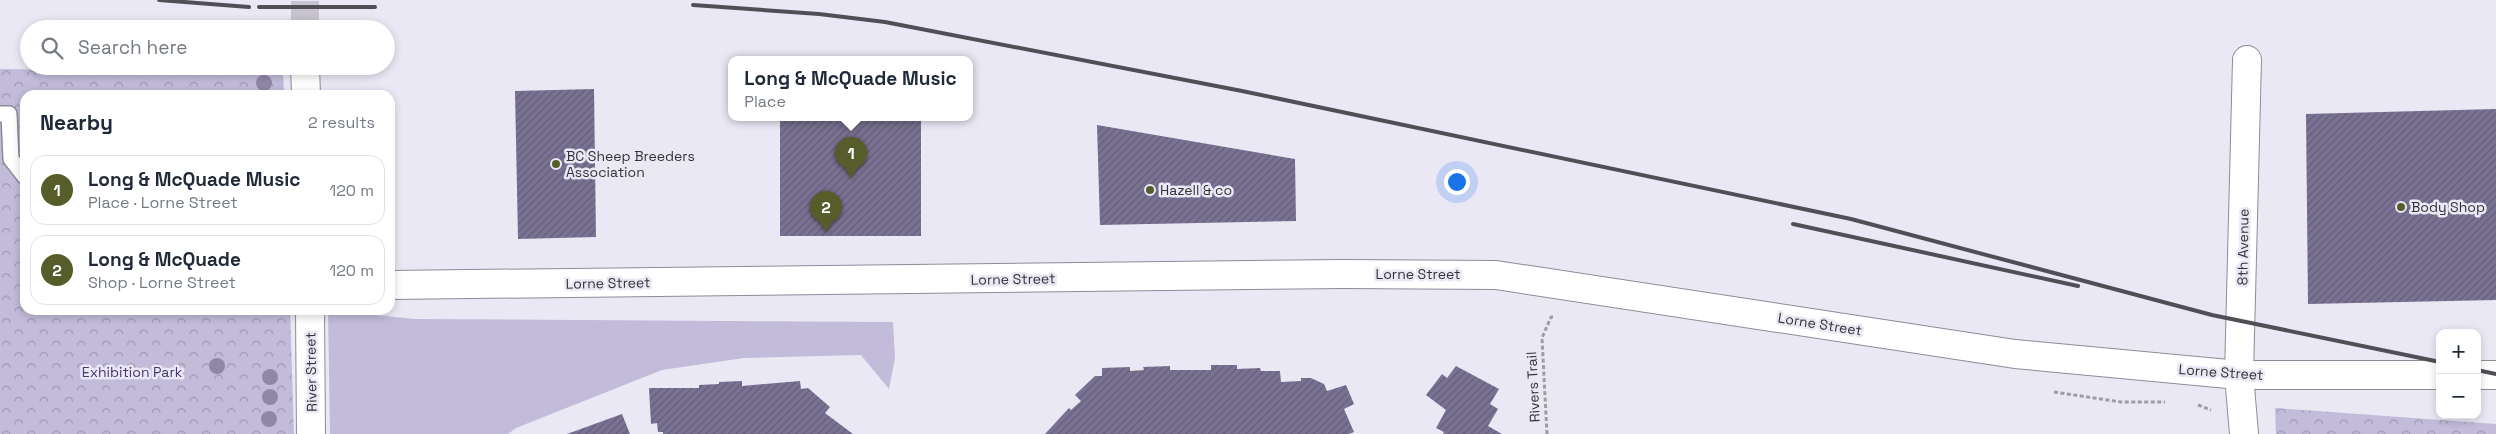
<!DOCTYPE html>
<html lang="en">
<head>
<meta charset="utf-8">
<style>
  body { margin:0; font-family:"Space Grotesk",sans-serif; background:#f2f2f3; color:#1f2937 }
  .controls { position:absolute; right:15px; bottom:15px; display:grid; overflow:hidden; border-radius:10px; box-shadow:0 2px 8px #0003 }
  .controls button { width:45px; height:45px; display:grid; place-items:center; padding:0; border:0; border-bottom:1px solid #e0e1e3; background:#fff; color:#1f2937; font:25px sans-serif }
  .you { position:absolute; left:1456px; top:181px; width:18px; height:18px; margin:-12px; border:4px solid #fff; border-radius:50%; background:#1a73e8; box-shadow:0 0 0 8px #1a73e833 }
  .badge { display:grid; place-items:center; width:32px; height:32px; border-radius:50%; background:#565d2b; color:#fff; font-size:16px; font-weight:700 }
  .pin { position:absolute; translate:-50% -41px; filter:drop-shadow(0 1px 2px #0008) }
  .pin::after { content:''; position:absolute; top:26px; width:18px; height:15px; background:inherit; clip-path:polygon(0 0,100% 0,50% 100%) }
  .popup { position:absolute; left:728px; top:56px; width:245px; height:65px; box-sizing:border-box; display:grid; place-content:center; border-radius:10px; background:#fff; filter:drop-shadow(0 1px 4px #0005); font-size:16px; white-space:nowrap; color:#747a83 }
  .popup b { font-size:19px; color:#1f2937 }
  .popup::after { content:''; position:absolute; left:50%; top:100%; margin-left:-10px; border:10px solid transparent; border-top-color:#fff }
  .list { margin:0; padding:0; list-style:none }
  h2 { display:flex; justify-content:space-between; align-items:center; height:65px; margin:0; padding:0 20px; font-size:21px }
  h2 small { font-size:16px; font-weight:400; color:#747a83 }
  .list li { display:grid; grid-template-columns:32px 1fr auto; gap:15px; align-items:center; box-sizing:border-box; height:70px; margin:0 10px 10px; padding:0 10px; border:1px solid #e0e1e3; border-radius:15px }
  .list b { display:block; font-size:19px; white-space:nowrap }
  .list p { margin:0; font-size:16px; white-space:nowrap; color:#747a83 }
  .list em { font-size:16px; font-style:normal; color:#747a83 }
  .icon { flex:none; width:28px; height:28px; fill:none; stroke:currentColor; stroke-width:2; stroke-linecap:round; stroke-linejoin:round }
  .map { position:relative; flex:none; width:2496px; height:434px; overflow:hidden }
  .search { position:absolute; background:#fff; box-shadow:0 2px 8px #0003; left:20px; top:20px; width:375px; height:55px; display:flex; align-items:center; gap:12px; box-sizing:border-box; padding:0 18px; border-radius:28px; color:#747a83; font-size:19px }
  .panel { position:absolute; background:#fff; box-shadow:0 2px 8px #0003; left:20px; top:90px; width:375px; height:225px; border-radius:15px }
  .map>svg:first-child { display:block }
  .green { fill:#c2bbd9 }
  .park { fill:url(#park-crowns) }
  .building { fill:url(#building-hatch) }
  .lines { fill:none; stroke-linecap:round; stroke-linejoin:round }
  .tertiary-tunnel { stroke:#c7c4d0; stroke-width:28; stroke-dasharray:28 14; stroke-linecap:butt }
  .service-casing { stroke:#8e8b98; stroke-width:18 }
  .minor-casing { stroke:#8e8b98; stroke-width:30 }
  .tertiary-casing { stroke:#8e8b98; stroke-width:30 }
  .path { stroke:#9e9ba6; stroke-width:3; stroke-dasharray:4 2.5; stroke-linecap:butt }
  .service { stroke:#fff; stroke-width:15 }
  .minor { stroke:#fff; stroke-width:28 }
  .tertiary { stroke:#fff; stroke-width:28 }
  .rail { stroke:#514f56; stroke-width:4 }
  .tree { fill:#9087a8 }
  .poi-dot { fill:#565d2b; stroke:#ebe8f6; stroke-width:2 }
  .labels { text-anchor:middle; stroke-width:5; stroke-linejoin:round; paint-order:stroke }
  .poi-label { font-size:14px; fill:#353339; stroke:#ebe8f6; text-anchor:start }
  .street-label { font-size:14px; fill:#353339; stroke:#ebe8f6 }
  .park-label { font-size:14px; fill:#463868; stroke:#ebe8f6 }
</style>
</head>
<body>
<div class="map">
<svg width="2496" height="434" viewBox="0 0 2496 434">
  <defs>
    <pattern id="park-crowns" width="20" height="18" patternUnits="userSpaceOnUse" patternTransform="scale(1.25)"><rect width="20" height="18" fill="#c2bbd9"/><path d="M2 6a3 3 0 1 1 6 0M12 15a3 3 0 1 1 6 0" fill="none" stroke="#9e99b1"/></pattern>
    <pattern id="building-hatch" width="6" height="6" patternUnits="userSpaceOnUse" patternTransform="scale(1.25)"><rect width="6" height="6" fill="#797292"/><path d="M-1 1l2-2M0 6l6-6M5 7l2-2" fill="none" stroke="#645e78"/></pattern>
  </defs>
  <rect width="100%" height="100%" fill="#ebe8f6"/>
  <path class="green" d="M328,310L415,319L893,322L895,358L889,389L861,355L744,358L662,370L516,428L508,434H330Z"/>
  <path class="park" d="M0,69L283,73L284,95H25V310H290L294,434H0Z
    M2275,408L2496,424V434H2276Z"/>
  <path class="building" d="M594,89L596,237L518,239L515,91Z
    M2496,109V300L2308,304L2306,114Z
    M780,120H921V236H780Z
    M1097,125L1295,159L1296,221L1100,225Z
    M1211,365H1237V369L1260,368L1261,371H1280L1281,382L1301,381V378H1311L1324,384L1327,391L1346,385L1354,404L1344,409L1354,432L1349,434H1045L1069,408L1071,410L1081,401L1075,395L1095,376H1102V368L1130,367V371L1144,370L1143,367L1170,366V370H1211Z
    M1456,366L1499,389L1490,404L1498,409L1488,426L1502,434H1443L1444,432L1436,428L1446,410L1426,395L1442,374L1447,378Z
    M742,381V386L800,381L801,389L808,388L830,407L825,413L853,434H663V432H658L657,423L651,424L649,388H699V385L719,384V382Z
    M622,414L630,434H567Z"/>
  <g class="lines">
    <path class="tertiary-tunnel" d="M305,29V0"/>
    <g class="service-casing">
      <path id="service" d="M0,114H9L11,159L25,177"/>
    </g>
    <g class="minor-casing">
      <path id="minor" d="M310,310L311,434
        M2244,434L2239,375L2247,60"/>
    </g>
    <g class="tertiary-casing">
      <path id="tertiary" d="M305,66L306,95
        M390,285L1343,274L1496,275L2015,354L2239,375H2440
        M2477,375H2496"/>
    </g>
    <path class="path" d="M2054,392L2121,402H2165
      M2198,405L2211,410
      M1547,434L1542,338L1551,317H1554"/>
    <use href="#service" class="service"/>
    <use href="#minor" class="minor"/>
    <use href="#tertiary" class="tertiary"/>
    <path class="rail" d="M159,0L249,7
      M693,5L819,14L885,22L1242,91L1851,219L2212,315L2440,362
      M259,7H375
      M1793,224L2078,286
      M2477,370L2496,374"/>
  </g>
  <g class="tree">
    <circle cx="264" cy="83" r="8"/>
    <circle cx="217" cy="366" r="8"/>
    <circle cx="270" cy="377" r="8"/>
    <circle cx="270" cy="397" r="8"/>
    <circle cx="269" cy="419" r="8"/>
  </g>
  <g class="poi-dot">
    <circle cx="556" cy="164" r="5"/>
    <circle cx="1150" cy="190" r="5"/>
    <circle cx="2401" cy="207" r="5"/>
  </g>
  <g class="labels">
    <g class="poi-label">
      <text x="566" y="161">BC Sheep Breeders<tspan x="566" dy="16">Association</tspan></text>
      <text x="1160" y="195">Hazell &amp; co</text>
      <text x="2411" y="212">Body Shop</text>
    </g>
    <g class="street-label">
      <text transform="translate(2243 247) rotate(-89)" y="5">8th Avenue</text>
      <text x="1418" y="279">Lorne Street</text>
      <text transform="translate(1013 279) rotate(-1)" y="5">Lorne Street</text>
      <text transform="translate(608 283) rotate(-1)" y="5">Lorne Street</text>
      <text transform="translate(1820 324) rotate(9)" y="5">Lorne Street</text>
      <text transform="translate(311 372) rotate(-91)" y="5">River Street</text>
      <text transform="translate(2221 372) rotate(4)" y="5">Lorne Street</text>
      <text transform="translate(1533 387) rotate(-93)" y="5">Rivers Trail</text>
    </g>
    <g class="park-label">
      <text x="132" y="377">Exhibition Park</text>
    </g>
  </g>
</svg>
<div class="controls">
<button>+</button>
<button>−</button>
</div>
<div class="you"></div>
<div class="pin badge" style="left:851px;top:178px">1</div>
<div class="popup"><b>Long &amp; McQuade Music</b>Place</div>
<div class="pin badge" style="left:826px;top:232px">2</div>
<div class="search"><svg class="icon" aria-label="search" viewBox="0 0 24 24"><circle cx="10" cy="10" r="6"/><path d="M15 15l6 6"/></svg>Search here</div>
<section class="panel">
<h2>Nearby<small>2 results</small></h2>
<ul class="list">
<li><span class="badge">1</span><div><b>Long &amp; McQuade Music</b><p>Place · Lorne Street</p></div><em>120 m</em></li>
<li><span class="badge">2</span><div><b>Long &amp; McQuade</b><p>Shop · Lorne Street</p></div><em>120 m</em></li>
</ul>
</section>
</div>
</body>
</html>
